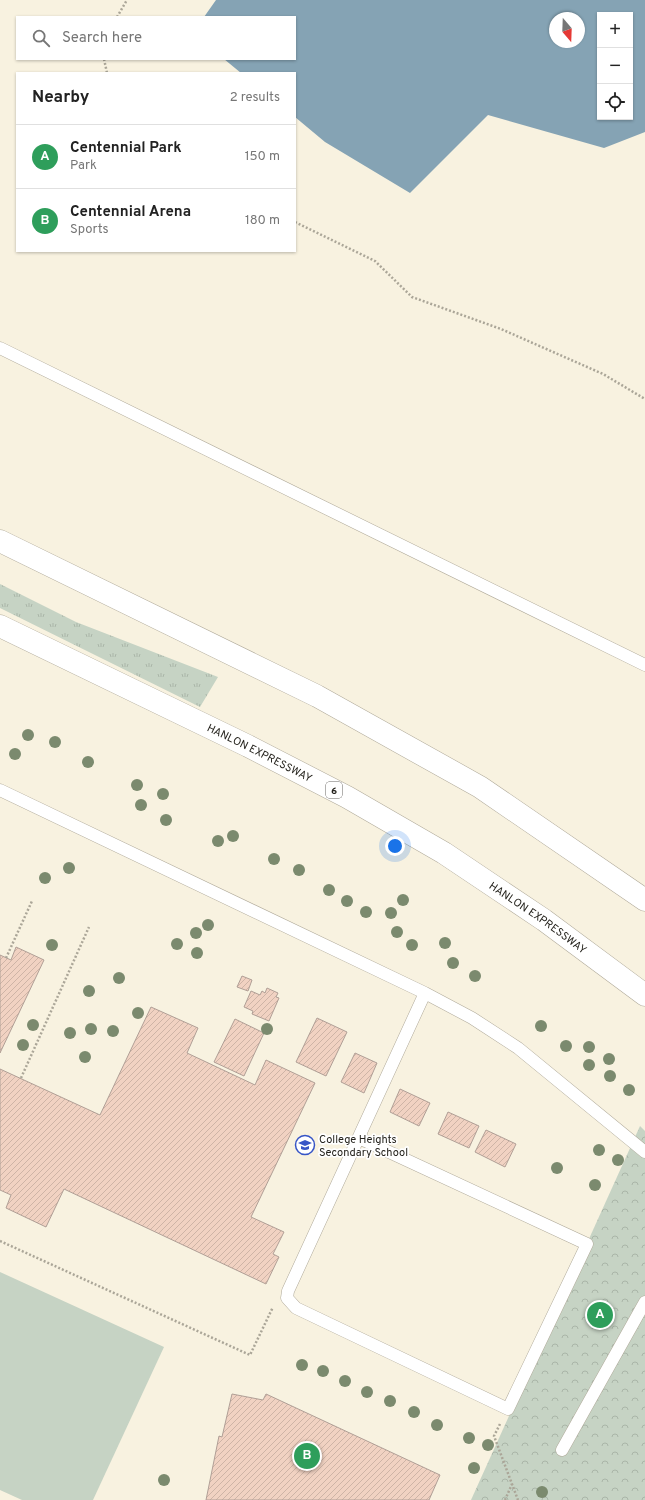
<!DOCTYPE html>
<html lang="en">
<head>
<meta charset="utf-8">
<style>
  body { margin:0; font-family:Overpass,sans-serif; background:#f2f2f2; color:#222 }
  .controls { position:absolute; right:12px; top:12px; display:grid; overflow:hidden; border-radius:0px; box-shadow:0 1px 3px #0004 }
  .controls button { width:36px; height:36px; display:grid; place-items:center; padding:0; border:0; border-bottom:1px solid #e0e0e0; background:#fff; color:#222; font:20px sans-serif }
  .compass { position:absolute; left:549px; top:12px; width:36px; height:36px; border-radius:50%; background:#fff; box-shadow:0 1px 3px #0004; rotate:161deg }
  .you { position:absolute; left:395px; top:846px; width:14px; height:14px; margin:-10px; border:3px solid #fff; border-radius:50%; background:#1a73e8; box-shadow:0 0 0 6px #1a73e833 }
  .badge { display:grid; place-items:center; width:26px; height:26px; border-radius:50%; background:#0f766e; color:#fff; font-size:13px; font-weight:700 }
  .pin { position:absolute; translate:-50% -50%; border:2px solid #fff; box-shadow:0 1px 4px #0006 }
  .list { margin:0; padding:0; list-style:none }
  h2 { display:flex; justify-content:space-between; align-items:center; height:52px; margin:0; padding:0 16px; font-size:17px }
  h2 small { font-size:13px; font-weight:400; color:#767676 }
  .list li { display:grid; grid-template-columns:26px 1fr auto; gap:12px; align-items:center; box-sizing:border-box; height:64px; padding:0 16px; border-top:1px solid #e0e0e0 }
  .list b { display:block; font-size:15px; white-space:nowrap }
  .list p { margin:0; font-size:13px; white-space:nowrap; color:#767676 }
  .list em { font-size:13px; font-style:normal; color:#767676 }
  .icon { flex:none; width:22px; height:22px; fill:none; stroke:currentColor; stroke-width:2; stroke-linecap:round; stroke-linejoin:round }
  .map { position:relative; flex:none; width:645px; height:1500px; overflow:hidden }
  .search { position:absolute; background:#fff; box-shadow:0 1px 3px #0004; left:16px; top:16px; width:280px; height:44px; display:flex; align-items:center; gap:10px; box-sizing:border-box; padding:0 14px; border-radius:0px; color:#767676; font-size:15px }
  .panel { position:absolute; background:#fff; box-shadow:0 1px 3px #0004; left:16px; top:72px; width:280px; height:180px; border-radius:0px }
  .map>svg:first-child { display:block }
  .grass { fill:url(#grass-tufts) }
  .park { fill:url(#park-crowns) }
  .pitch { fill:#c6d3c4 }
  .water { fill:#85a3b4; fill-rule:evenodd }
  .building { fill:url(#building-hatch); stroke:#b09f96 }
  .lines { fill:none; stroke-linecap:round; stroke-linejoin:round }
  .lane-casing { stroke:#b0aa9a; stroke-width:13 }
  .highway-casing { stroke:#b0aa9a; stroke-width:23 }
  .path { stroke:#aba698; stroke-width:2.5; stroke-dasharray:2 2; stroke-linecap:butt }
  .lane { stroke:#fff; stroke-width:12 }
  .highway { stroke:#fff; stroke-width:22 }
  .tree { fill:#7b8a6e }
  .labels { text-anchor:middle; stroke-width:3.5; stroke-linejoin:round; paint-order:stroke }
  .shield { fill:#fff; stroke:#666460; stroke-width:1 }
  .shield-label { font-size:10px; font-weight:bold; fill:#24221c }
  .street-label { font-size:11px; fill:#24221c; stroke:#fff }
  .poi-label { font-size:11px; fill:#24221c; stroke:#fff; text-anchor:start }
</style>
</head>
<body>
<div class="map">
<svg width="645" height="1500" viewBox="0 0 645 1500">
  <defs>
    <pattern id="grass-tufts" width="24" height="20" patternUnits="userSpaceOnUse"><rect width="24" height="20" fill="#c6d3c4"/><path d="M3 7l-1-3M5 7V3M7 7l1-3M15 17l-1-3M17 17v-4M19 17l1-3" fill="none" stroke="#aab5a8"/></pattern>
    <pattern id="park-crowns" width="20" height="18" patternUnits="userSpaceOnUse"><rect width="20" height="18" fill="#c6d3c4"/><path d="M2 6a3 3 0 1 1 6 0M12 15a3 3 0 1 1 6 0" fill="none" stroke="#aab5a8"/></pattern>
    <pattern id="building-hatch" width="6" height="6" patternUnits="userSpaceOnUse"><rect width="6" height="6" fill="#f1d2c2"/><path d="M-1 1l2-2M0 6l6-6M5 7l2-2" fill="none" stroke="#ceb4a6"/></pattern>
  </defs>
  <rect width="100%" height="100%" fill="#f8f2e0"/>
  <path class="grass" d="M0,584L76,622L218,677L200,707L0,608Z"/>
  <path class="park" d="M640,1126L645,1131V1500H471Z"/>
  <path class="pitch" d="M0,1272L164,1347L93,1500H22L0,1490Z"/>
  <path class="water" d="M216,0H645V132L604,148L488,115L410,193L325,142L295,117V73H241L224,59H295V17H204ZM600,15H630V117H600ZM555,18H579V42H555Z"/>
  <path class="building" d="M16,947L44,960L0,1053V955L11,960Z
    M242,976L252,980L248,991L237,987Z
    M267,988L278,993L276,997L279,998L269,1021L252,1014L253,1011L244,1007L251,991L260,995L262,991L265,993Z
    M151,1007L198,1028L187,1053L255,1085L266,1060L315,1083L251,1217L284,1232L273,1254L279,1257L266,1284L64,1189L46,1227L6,1208L11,1195L0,1190V1069L100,1115Z
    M317,1018L347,1032L326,1076L296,1062Z
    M235,1019L264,1033L244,1076L214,1062Z
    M355,1053L377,1063L364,1093L341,1082Z
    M400,1089L430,1103L419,1126L390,1112Z
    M448,1112L479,1126L469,1148L438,1134Z
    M486,1130L516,1144L505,1167L475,1152Z
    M232,1394L263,1400L266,1394L440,1475L429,1500H206L219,1436L222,1437Z"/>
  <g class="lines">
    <g class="lane-casing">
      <path id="lane" d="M0,348L645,665
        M0,790L425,993L472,1018L518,1048L645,1152
        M359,1138L587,1244L508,1409L296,1308L287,1298L288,1291L425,993
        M562,1450L645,1302"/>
    </g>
    <g class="highway-casing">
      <g id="highway">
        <path d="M0,541L317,696L480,787L645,900"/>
        <path id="s1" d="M0,626L248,746L347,797L444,853L544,920L645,995"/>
      </g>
    </g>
    <path class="path" d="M117,17L127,0
      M104,59L107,73
      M295,222L375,261L412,297L501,329L603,374L645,399
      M6,958L32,901
      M21,1078L89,927
      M0,1241L250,1355L273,1307
      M500,1424L494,1436L518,1500
      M505,1500L512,1484"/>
    <use href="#lane" class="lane"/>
    <use href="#highway" class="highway"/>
  </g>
  <g class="tree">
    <circle cx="28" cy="735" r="6"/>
    <circle cx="55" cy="742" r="6"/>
    <circle cx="15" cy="754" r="6"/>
    <circle cx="88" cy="762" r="6"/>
    <circle cx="137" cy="785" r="6"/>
    <circle cx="163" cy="794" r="6"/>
    <circle cx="141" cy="805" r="6"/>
    <circle cx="166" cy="820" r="6"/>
    <circle cx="233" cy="836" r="6"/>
    <circle cx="218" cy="841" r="6"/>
    <circle cx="274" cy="859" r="6"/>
    <circle cx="69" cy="868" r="6"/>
    <circle cx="299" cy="870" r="6"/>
    <circle cx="45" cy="878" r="6"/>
    <circle cx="329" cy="890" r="6"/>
    <circle cx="403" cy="900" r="6"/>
    <circle cx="347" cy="901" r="6"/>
    <circle cx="366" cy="912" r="6"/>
    <circle cx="391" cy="913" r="6"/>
    <circle cx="208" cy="925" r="6"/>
    <circle cx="397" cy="932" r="6"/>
    <circle cx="196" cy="933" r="6"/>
    <circle cx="445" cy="943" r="6"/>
    <circle cx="177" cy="944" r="6"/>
    <circle cx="52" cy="945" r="6"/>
    <circle cx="412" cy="945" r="6"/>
    <circle cx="197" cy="953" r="6"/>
    <circle cx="453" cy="963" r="6"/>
    <circle cx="475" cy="976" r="6"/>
    <circle cx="119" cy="978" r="6"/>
    <circle cx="89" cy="991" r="6"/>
    <circle cx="138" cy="1013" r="6"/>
    <circle cx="33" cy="1025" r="6"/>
    <circle cx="541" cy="1026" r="6"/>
    <circle cx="91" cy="1029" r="6"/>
    <circle cx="267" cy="1029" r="6"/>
    <circle cx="113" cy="1031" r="6"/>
    <circle cx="70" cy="1033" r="6"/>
    <circle cx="23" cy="1045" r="6"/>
    <circle cx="566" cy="1046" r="6"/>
    <circle cx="589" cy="1047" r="6"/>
    <circle cx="85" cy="1057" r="6"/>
    <circle cx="609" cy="1059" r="6"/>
    <circle cx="589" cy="1065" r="6"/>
    <circle cx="610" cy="1076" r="6"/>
    <circle cx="629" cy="1090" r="6"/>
    <circle cx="599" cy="1150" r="6"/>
    <circle cx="618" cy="1160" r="6"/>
    <circle cx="557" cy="1168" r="6"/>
    <circle cx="595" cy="1185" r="6"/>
    <circle cx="302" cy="1365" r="6"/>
    <circle cx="323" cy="1371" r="6"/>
    <circle cx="345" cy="1381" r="6"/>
    <circle cx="367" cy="1392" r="6"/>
    <circle cx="390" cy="1401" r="6"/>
    <circle cx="414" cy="1412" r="6"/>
    <circle cx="437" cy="1425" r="6"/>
    <circle cx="469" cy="1438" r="6"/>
    <circle cx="488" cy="1445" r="6"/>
    <circle cx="474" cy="1468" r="6"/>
    <circle cx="164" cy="1480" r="6"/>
    <circle cx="542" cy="1492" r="6"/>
  </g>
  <defs>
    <g id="school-ring" transform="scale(1)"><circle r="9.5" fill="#fff" stroke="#3755c6" stroke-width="1.5"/><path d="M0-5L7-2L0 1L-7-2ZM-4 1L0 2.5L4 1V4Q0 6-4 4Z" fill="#3755c6"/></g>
  </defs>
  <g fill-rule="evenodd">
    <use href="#school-ring" x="305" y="1145"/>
  </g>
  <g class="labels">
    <rect class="shield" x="326" y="782" width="16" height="16" rx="3"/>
    <g class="shield-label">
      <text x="334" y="794">6</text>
    </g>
    <g class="street-label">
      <text dy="4" stroke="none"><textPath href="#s1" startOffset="289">HANLON EXPRESSWAY</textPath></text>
      <text dy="4" stroke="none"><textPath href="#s1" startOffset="613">HANLON EXPRESSWAY</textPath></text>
    </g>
    <g class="poi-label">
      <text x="319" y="1143">College Heights<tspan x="319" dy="13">Secondary School</tspan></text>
    </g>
  </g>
</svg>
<div class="controls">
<button>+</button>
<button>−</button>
<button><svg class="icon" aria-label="locate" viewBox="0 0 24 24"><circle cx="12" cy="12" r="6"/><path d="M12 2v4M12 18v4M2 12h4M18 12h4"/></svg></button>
</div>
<svg class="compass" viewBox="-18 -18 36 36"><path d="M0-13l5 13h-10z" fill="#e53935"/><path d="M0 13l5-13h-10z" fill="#767676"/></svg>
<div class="you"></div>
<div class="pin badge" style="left:600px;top:1315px;background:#2e9e5b">A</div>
<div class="pin badge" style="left:307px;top:1456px;background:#2e9e5b">B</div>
<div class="search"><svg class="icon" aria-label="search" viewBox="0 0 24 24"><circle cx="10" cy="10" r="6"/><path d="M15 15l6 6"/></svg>Search here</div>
<section class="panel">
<h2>Nearby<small>2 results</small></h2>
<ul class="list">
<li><span class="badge" style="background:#2e9e5b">A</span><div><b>Centennial Park</b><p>Park</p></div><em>150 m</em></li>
<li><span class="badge" style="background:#2e9e5b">B</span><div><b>Centennial Arena</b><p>Sports</p></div><em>180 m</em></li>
</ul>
</section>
</div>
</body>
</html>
